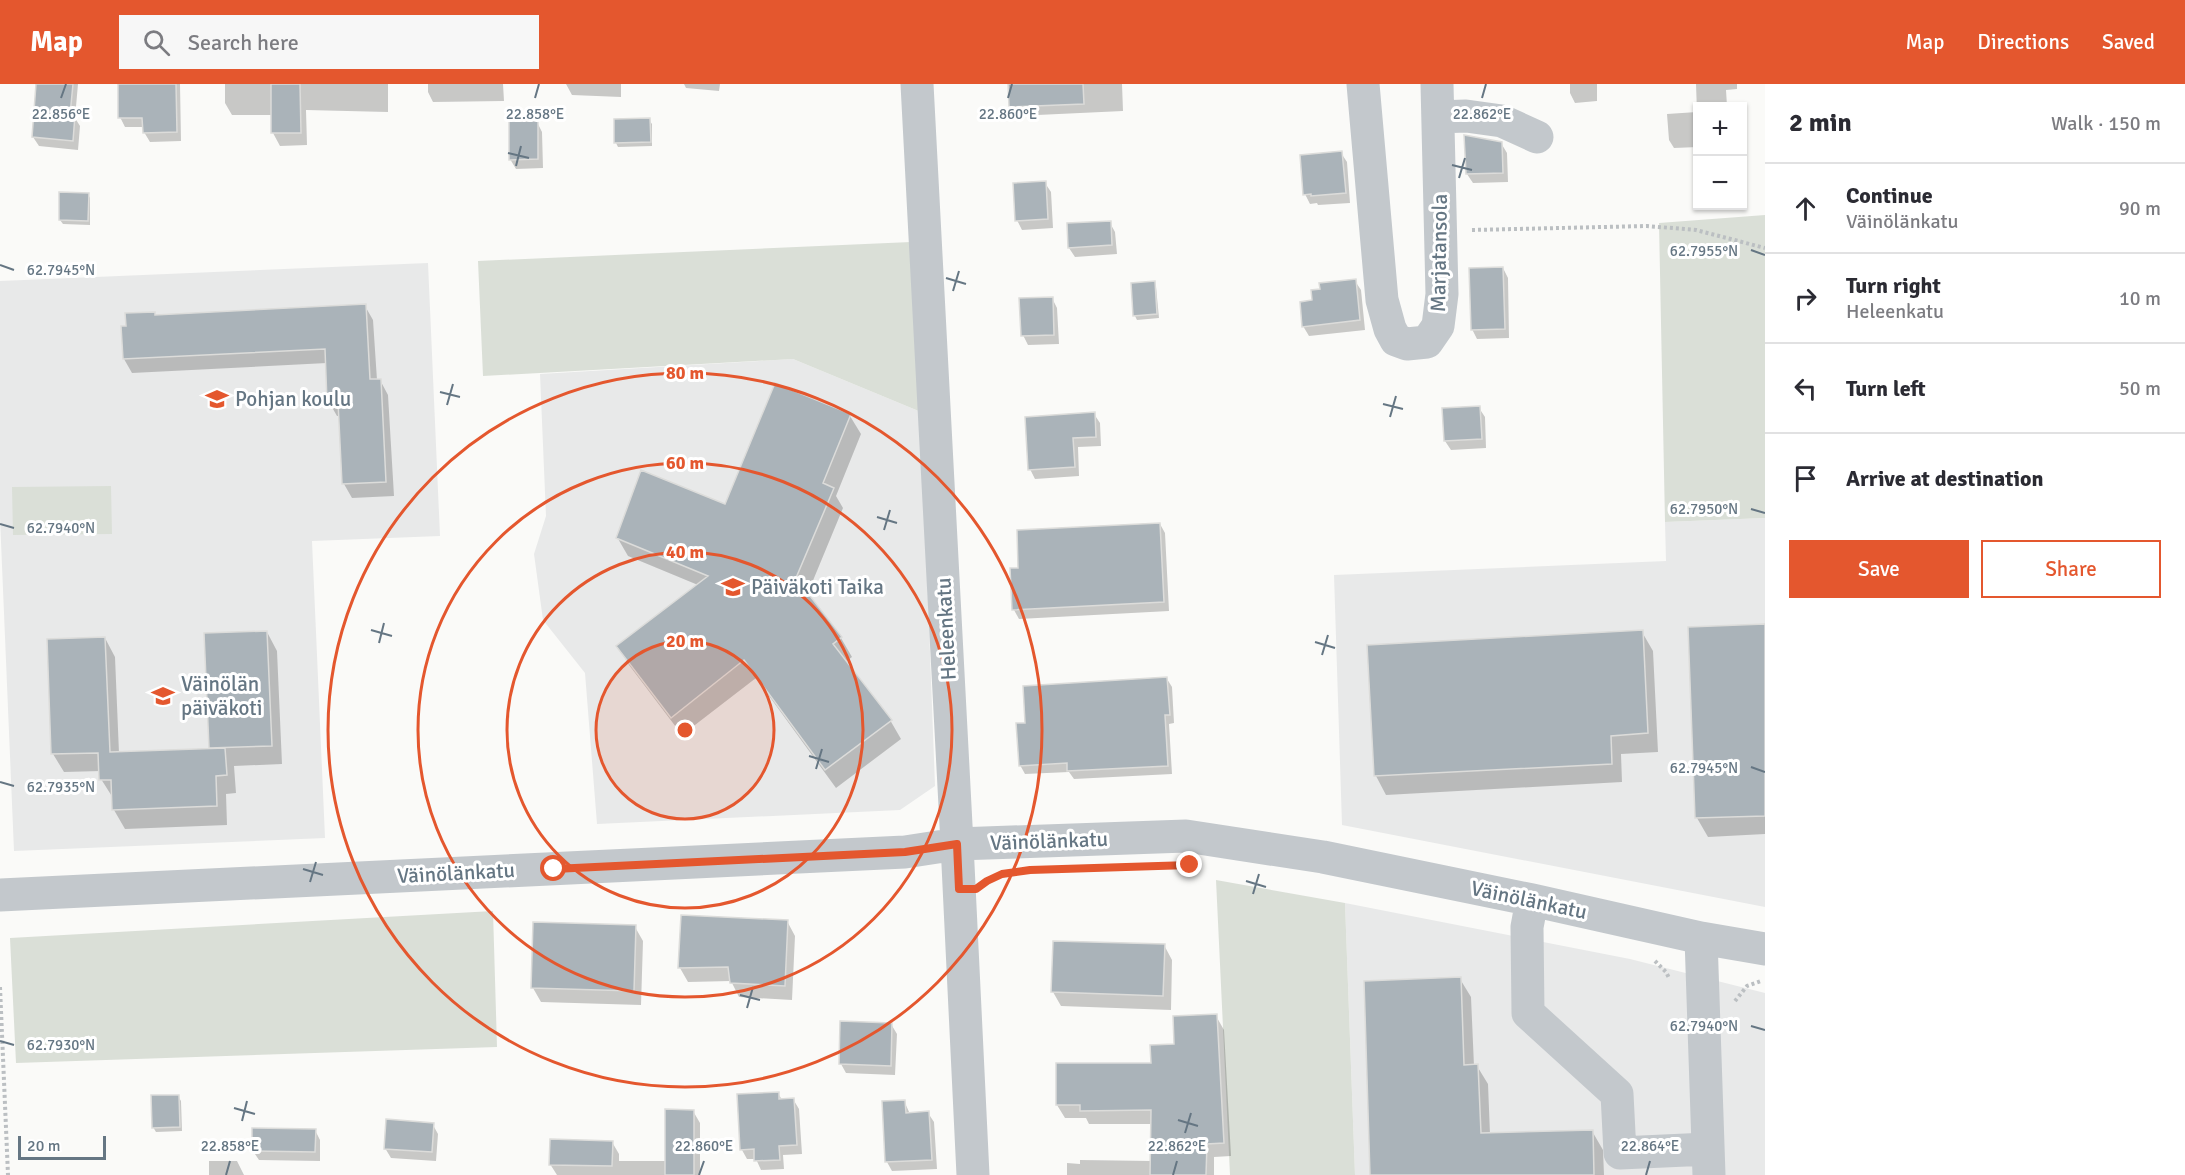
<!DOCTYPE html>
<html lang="en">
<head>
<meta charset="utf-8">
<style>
  body { margin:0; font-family:Signika,sans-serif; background:#f7f7f7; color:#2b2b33 }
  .controls { position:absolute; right:18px; top:18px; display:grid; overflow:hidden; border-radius:0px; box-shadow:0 2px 4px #0004 }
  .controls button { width:54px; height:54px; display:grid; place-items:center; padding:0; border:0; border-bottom:2px solid #e1e1e2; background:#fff; color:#2b2b33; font:30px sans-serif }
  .scale { position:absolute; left:18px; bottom:15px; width:88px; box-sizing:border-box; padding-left:6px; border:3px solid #657683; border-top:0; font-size:16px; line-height:21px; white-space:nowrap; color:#657683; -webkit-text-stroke:4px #fff; paint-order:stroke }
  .stop { position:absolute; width:18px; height:18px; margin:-14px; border:4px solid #e4572e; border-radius:50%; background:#fff }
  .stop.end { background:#e4572e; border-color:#fff; box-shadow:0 2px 6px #0008 }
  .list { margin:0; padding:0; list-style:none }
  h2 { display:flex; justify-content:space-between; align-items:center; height:78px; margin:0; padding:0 24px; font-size:26px }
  h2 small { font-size:20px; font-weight:400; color:#7c7c81 }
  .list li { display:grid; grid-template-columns:39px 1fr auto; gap:18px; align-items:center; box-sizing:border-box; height:90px; padding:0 24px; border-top:2px solid #e1e1e2 }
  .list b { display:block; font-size:22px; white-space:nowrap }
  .list p { margin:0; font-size:20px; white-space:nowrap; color:#7c7c81 }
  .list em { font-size:20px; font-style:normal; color:#7c7c81 }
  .actions { display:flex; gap:12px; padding:18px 24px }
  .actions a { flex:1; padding:14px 0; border:2px solid #e4572e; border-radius:0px; text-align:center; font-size:21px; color:#e4572e }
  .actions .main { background:#e4572e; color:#fff }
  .icon { flex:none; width:33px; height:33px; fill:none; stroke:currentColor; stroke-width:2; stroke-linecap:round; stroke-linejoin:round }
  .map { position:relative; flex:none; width:1765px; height:1091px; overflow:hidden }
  header { display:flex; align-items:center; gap:36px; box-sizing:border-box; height:84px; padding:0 30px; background:#e4572e; color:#fff }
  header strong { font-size:28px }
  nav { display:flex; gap:33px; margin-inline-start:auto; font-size:21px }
  .search { width:420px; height:54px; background:#f7f7f7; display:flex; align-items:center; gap:15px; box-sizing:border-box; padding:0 21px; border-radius:0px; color:#7c7c81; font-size:22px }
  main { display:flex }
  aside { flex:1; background:#fff }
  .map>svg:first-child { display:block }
  .built { fill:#e8e9e9 }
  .green { fill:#dadfd7 }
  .shadow { fill:#0003 }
  .building { fill:#aab3b9; stroke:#dcdcda; stroke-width:1.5 }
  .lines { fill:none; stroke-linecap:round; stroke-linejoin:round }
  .path { stroke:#bbbfc2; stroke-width:4; stroke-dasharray:3 3; stroke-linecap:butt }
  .minor { stroke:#c3c8cc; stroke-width:33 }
  .route { stroke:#e4572e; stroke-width:8 }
  .ticks { fill:none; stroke:#657683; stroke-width:2 }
  .ring { fill:none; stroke:#e4572e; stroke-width:3 }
  .labels { text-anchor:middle; stroke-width:6; stroke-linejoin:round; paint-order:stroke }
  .street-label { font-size:21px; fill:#657683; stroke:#fff }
  .poi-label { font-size:21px; fill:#657683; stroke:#fff; text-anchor:start }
  .ticks-label { font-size:15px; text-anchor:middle; fill:#657683; stroke:#fff; stroke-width:6; stroke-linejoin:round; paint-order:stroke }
  .centre { fill:#e4572e; stroke:#fff; stroke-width:3 }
  .ring-label { font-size:18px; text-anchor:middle; font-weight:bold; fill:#e4572e; stroke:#fff; stroke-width:6; stroke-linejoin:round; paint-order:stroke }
</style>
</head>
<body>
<header>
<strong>Map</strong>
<div class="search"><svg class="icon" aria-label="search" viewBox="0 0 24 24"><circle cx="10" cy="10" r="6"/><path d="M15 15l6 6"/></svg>Search here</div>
<nav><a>Map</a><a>Directions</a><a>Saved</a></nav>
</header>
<main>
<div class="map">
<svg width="1765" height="1091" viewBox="0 0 1765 1091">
  <rect width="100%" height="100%" fill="#fafaf8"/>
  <path class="built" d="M428,179L440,452L312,457L325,754L14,767L0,434V197Z
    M793,275L921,328L935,702L900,726L597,740L585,589L543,536L534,470L546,432L540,290Z
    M1765,434V823L1342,741L1334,491L1666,477L1665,438Z
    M1345,819L1630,875L1765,909V1091H1355Z"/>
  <path class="green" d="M1765,131V434L1665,438L1659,139Z
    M911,158L921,328L793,275L483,292L478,177Z
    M111,402L112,450L13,451L12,403Z
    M1216,796L1345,819L1355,1091H1230Z
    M493,827L497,963L16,979L10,854Z"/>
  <path class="shadow" d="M38,0H78L75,34L80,42L78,66L39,62L33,53Z
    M120,0H180L181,57L150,58L144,48V43H125L120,33Z
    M225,0H388V28L306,26L307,61L280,62L273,49V31H232L225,19Z
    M428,0H503L504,17L433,18L428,8Z
    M566,0H621V13L572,11Z
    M684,0H720L719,7L686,4Z
    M1010,0H1122L1123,27L1016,32L1011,23Z
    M1570,0H1597V17L1575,19L1570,9Z
    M1696,0H1737V5L1726,6L1727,22H1698V63L1674,64L1669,56L1667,30L1697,28Z
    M649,36L652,40V62L618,63L616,59Z
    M537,38L542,48L543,84L516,85L510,75Z
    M1501,59L1507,69L1508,98L1473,99L1467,90Z
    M1341,69L1347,78L1350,119L1318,121L1317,119L1310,120L1305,110Z
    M1045,99L1051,108L1053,144L1022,146L1017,136Z
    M88,110L90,114V141L63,140L60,136Z
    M1110,139L1115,148L1117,170L1075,173L1069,164Z
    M1503,184L1508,194L1509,254L1477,255L1472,245Z
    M1355,197L1361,206L1365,246L1309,252L1303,242L1314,218Z
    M1154,199L1156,203L1159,234L1137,236L1135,232L1132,200Z
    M1052,214L1057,224L1059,260L1028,261L1023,251Z
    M365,222L373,236L377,296H380L388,311L394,412L352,414L344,400L340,332H337L329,318L327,279L132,289L124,275L154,229L156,232Z
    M1479,324L1485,333L1486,364L1451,366L1445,357Z
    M1094,330L1100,339L1101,362L1078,363L1079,392L1035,395L1030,385Z
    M850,332L861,350L836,412L843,424L807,511L841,554L852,573L845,578L890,636L901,655L836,704L756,594L682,651L629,581L618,562L698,501L628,472L617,453L726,422Z
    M1160,440L1165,449L1169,527L1019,535L1014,526L1011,486L1020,485Z
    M1765,542V750L1708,753L1697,734Z
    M267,548L277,567L282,680L234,682L236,709L226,710L227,741L125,745L114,726L113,714L101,695V687L64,688L53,670L105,554L115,573L119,669L212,666L211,663Z
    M1642,548L1653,567L1658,668L1621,670L1622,698L1386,711L1376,692Z
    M1167,595L1172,603L1174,639L1169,640L1172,690L1074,695L1069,688L1025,690L1020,681L1027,640Z
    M787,837L795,852L792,916L739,913L731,897L688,898L680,884Z
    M535,840L635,843L643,857L641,921L541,918L533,904Z
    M1164,861L1172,876L1171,926L1061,922L1053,908Z
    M1460,895L1471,913L1474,982H1477L1488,1000L1490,1050L1592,1047L1603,1066L1604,1091H1372Z
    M1216,932L1224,946L1231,1072L1214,1073V1091H1067V1079L1080,1080V1076L1152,1077V1040H1089L1086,1034H1065L1057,1021L1153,981Z
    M891,940L897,950L895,991L846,989L841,980Z
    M778,1009L782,1016L793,1015L799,1025L802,1070L783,1071L784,1085L761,1086L756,1075H747L742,1066Z
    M178,1012L181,1017L182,1047L156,1048L153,1043Z
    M904,1017L910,1030L928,1029L934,1038L937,1085L892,1087L887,1078Z
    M693,1027L700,1039V1091H557L550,1080L612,1058L619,1070V1077H666Z
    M433,1041L438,1050L436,1077L391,1074L385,1064Z
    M315,1046L320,1056V1077L259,1076L253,1067Z
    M209,1077H237L244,1091H209Z"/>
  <path class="building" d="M36,0H73L70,31H75L73,57L32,53Z
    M118,0H176L177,48L143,49L142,34H118Z
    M271,0H300L301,49H271Z
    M1008,0H1083L1084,20L1009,23Z
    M650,34L651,58L614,59V35Z
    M509,37H538V75L509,76Z
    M1464,51L1502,58L1503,89L1466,90Z
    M1342,67L1346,109L1311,112V110L1303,111L1300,71Z
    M1046,97L1048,135L1015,137L1013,99Z
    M59,108L89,109L88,137L59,136Z
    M1111,137L1112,161L1068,164L1067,139Z
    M1503,183L1505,245L1471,246L1469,184Z
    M1356,195L1360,236L1302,243L1300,218L1312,216L1311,206L1320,205L1319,199Z
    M1155,197L1157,230L1133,232L1131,199Z
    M1053,213L1054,251L1021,252L1019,214Z
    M366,220L370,295H381L386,398L342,400L338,318H327L325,265L123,275L121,242H126L125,229L155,228V231Z
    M775,299L851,330L823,399L834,404L796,494L842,553L833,560L892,636L825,686L744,576L671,634L616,562L708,492L616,454L641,386L725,420Z
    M1480,322L1482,355L1444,357L1442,324Z
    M1095,328L1096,353L1073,354L1075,383L1028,386L1025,333Z
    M1160,439L1164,518L1012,526L1010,484H1018L1017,446Z
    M1765,540V732L1695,734L1688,543Z
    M1643,546L1648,649L1611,652L1612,680L1374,692L1367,561Z
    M267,547L272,662L209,664L204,549Z
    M105,553L110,668L225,664L227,691L216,692L217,722L112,726L111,696H99L98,669L51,670L47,555Z
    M1167,593L1170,631H1165L1168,682L1067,687V679L1019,682L1016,639H1025L1023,602Z
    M681,831L788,836L785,902L730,899L728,883L678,884Z
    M533,838L636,841L634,907L531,904Z
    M1053,857L1165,860L1163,912L1051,908Z
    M1461,893L1464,981L1478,980L1481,1049L1593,1046L1594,1091H1370L1364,897Z
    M1217,930L1224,1059L1207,1060L1206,1091H1150L1151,1026L1080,1027V1021H1056V979H1151L1150,961L1174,960L1173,932Z
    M840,937L892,939L891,982L839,980Z
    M779,1008V1015L794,1014L797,1061L779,1062L780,1076L754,1077V1065L740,1066L737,1010Z
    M151,1011H179L180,1043L152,1044Z
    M905,1016L906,1029L929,1027L932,1076L885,1078L882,1017Z
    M665,1025L694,1026V1091H665Z
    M386,1035L434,1039L432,1068L384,1065Z
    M252,1044L316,1045L315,1068L252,1067Z
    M550,1055L613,1057L612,1082L549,1081Z"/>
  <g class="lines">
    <path class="path" d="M1472,146L1647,142L1696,146L1765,164
      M1655,877L1666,888L1669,894
      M0,903L8,1091
      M1735,917L1747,902L1761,897"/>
    <path class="minor" d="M917,0L957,760L973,1091
      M1363,0L1382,216L1390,245L1396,256L1407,260L1427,258L1438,242L1442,210L1437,0
      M1438,33L1466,32L1502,37L1537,53
      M0,811L905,768L957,760L1186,752L1323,773L1532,816L1701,854L1765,865
      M1532,816L1527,843L1528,929L1617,1010L1620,1069L1708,1065
      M1701,854L1709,1091"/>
  </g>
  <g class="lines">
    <path class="route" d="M554,785L905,768L957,760L959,805H976L987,797L1002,790L1030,786L1190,781"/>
  </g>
  <path class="ticks" d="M61,14L66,0M535,14L539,0M1008,14L1012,0M1482,14L1486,0M508,69L529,74M1452,81L1472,86M516,82L521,62M1459,94L1465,74M1751,166L1765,171M0,181L14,186M946,194L966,200M953,207L959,187M440,308L460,313M1383,320L1403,325M447,321L453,300M1390,333L1396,312M1751,425L1765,429M877,433L897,439M0,440L14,444M884,446L890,426M371,546L392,552M1315,558L1335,564M379,559L384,539M1322,571L1328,551M809,672L829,678M1751,683L1765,688M816,685L822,665M0,698L14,702M303,785L323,791M1246,797L1266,803M310,798L316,778M1253,810L1259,790M740,911L760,916M747,924L753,903M1751,942L1765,946M0,957L14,961M234,1024L255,1030M1178,1036L1198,1042M242,1037L247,1017M1185,1049L1191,1029M226,1091L230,1077M699,1091L704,1077M1173,1091L1177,1077M1646,1091L1650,1077"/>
  <circle cx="685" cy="646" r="89" fill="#e4572e" fill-opacity=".12"/>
  <g class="ring">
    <circle cx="685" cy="646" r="89"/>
    <circle cx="685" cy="646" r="178"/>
    <circle cx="685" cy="646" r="267"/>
    <circle cx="685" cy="646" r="357"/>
  </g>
  <defs>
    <g id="school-bare" transform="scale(1.8)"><path d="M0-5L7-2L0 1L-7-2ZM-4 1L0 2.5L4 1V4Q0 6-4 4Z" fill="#e4572e" stroke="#fff" stroke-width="2.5" paint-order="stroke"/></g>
  </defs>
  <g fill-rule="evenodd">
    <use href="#school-bare" x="217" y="315"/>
    <use href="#school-bare" x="733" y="503"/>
    <use href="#school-bare" x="163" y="612"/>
  </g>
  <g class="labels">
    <g class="street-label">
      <text transform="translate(1439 169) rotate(-89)" y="7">Marjatansola</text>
      <text transform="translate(946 545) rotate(-93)" y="7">Heleenkatu</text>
      <text transform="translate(1049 757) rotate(-2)" y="7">Väinölänkatu</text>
      <text transform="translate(456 789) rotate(-3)" y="7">Väinölänkatu</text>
      <text transform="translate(1529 816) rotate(12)" y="7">Väinölänkatu</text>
    </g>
    <g class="poi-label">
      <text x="235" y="322">Pohjan koulu</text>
      <text x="751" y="510">Päiväkoti Taika</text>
      <text x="181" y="607">Väinölän<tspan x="181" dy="24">päiväkoti</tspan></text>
    </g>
  </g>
  <g class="ticks-label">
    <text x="61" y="35">22.856°E</text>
    <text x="535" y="35">22.858°E</text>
    <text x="1008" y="35">22.860°E</text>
    <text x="1482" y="35">22.862°E</text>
    <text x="1704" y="172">62.7955°N</text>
    <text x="61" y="191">62.7945°N</text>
    <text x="1704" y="430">62.7950°N</text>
    <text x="61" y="449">62.7940°N</text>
    <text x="1704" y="689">62.7945°N</text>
    <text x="61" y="708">62.7935°N</text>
    <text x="1704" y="947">62.7940°N</text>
    <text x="61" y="966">62.7930°N</text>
    <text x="230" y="1067">22.858°E</text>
    <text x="704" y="1067">22.860°E</text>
    <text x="1177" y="1067">22.862°E</text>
    <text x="1650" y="1067">22.864°E</text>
  </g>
  <circle cx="685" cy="646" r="9" class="centre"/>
  <g class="ring-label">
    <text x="685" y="295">80 m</text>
    <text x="685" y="385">60 m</text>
    <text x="685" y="474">40 m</text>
    <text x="685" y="563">20 m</text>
  </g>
</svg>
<div class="controls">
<button>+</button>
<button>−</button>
</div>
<div class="scale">20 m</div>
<div class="stop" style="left:554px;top:785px"></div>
<div class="stop end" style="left:1190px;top:781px"></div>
</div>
<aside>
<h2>2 min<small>Walk · 150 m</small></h2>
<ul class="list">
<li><svg class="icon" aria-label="ahead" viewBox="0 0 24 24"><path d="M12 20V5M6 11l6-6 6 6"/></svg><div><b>Continue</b><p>Väinölänkatu</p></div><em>90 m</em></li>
<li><svg class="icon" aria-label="right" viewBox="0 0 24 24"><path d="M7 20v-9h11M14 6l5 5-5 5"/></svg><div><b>Turn right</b><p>Heleenkatu</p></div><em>10 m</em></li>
<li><svg class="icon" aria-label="left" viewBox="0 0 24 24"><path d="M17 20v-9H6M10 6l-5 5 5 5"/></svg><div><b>Turn left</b></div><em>50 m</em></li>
<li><svg class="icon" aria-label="arrive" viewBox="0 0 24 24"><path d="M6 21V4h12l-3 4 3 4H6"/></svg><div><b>Arrive at destination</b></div></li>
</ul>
<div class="actions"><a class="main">Save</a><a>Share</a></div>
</aside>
</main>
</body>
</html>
